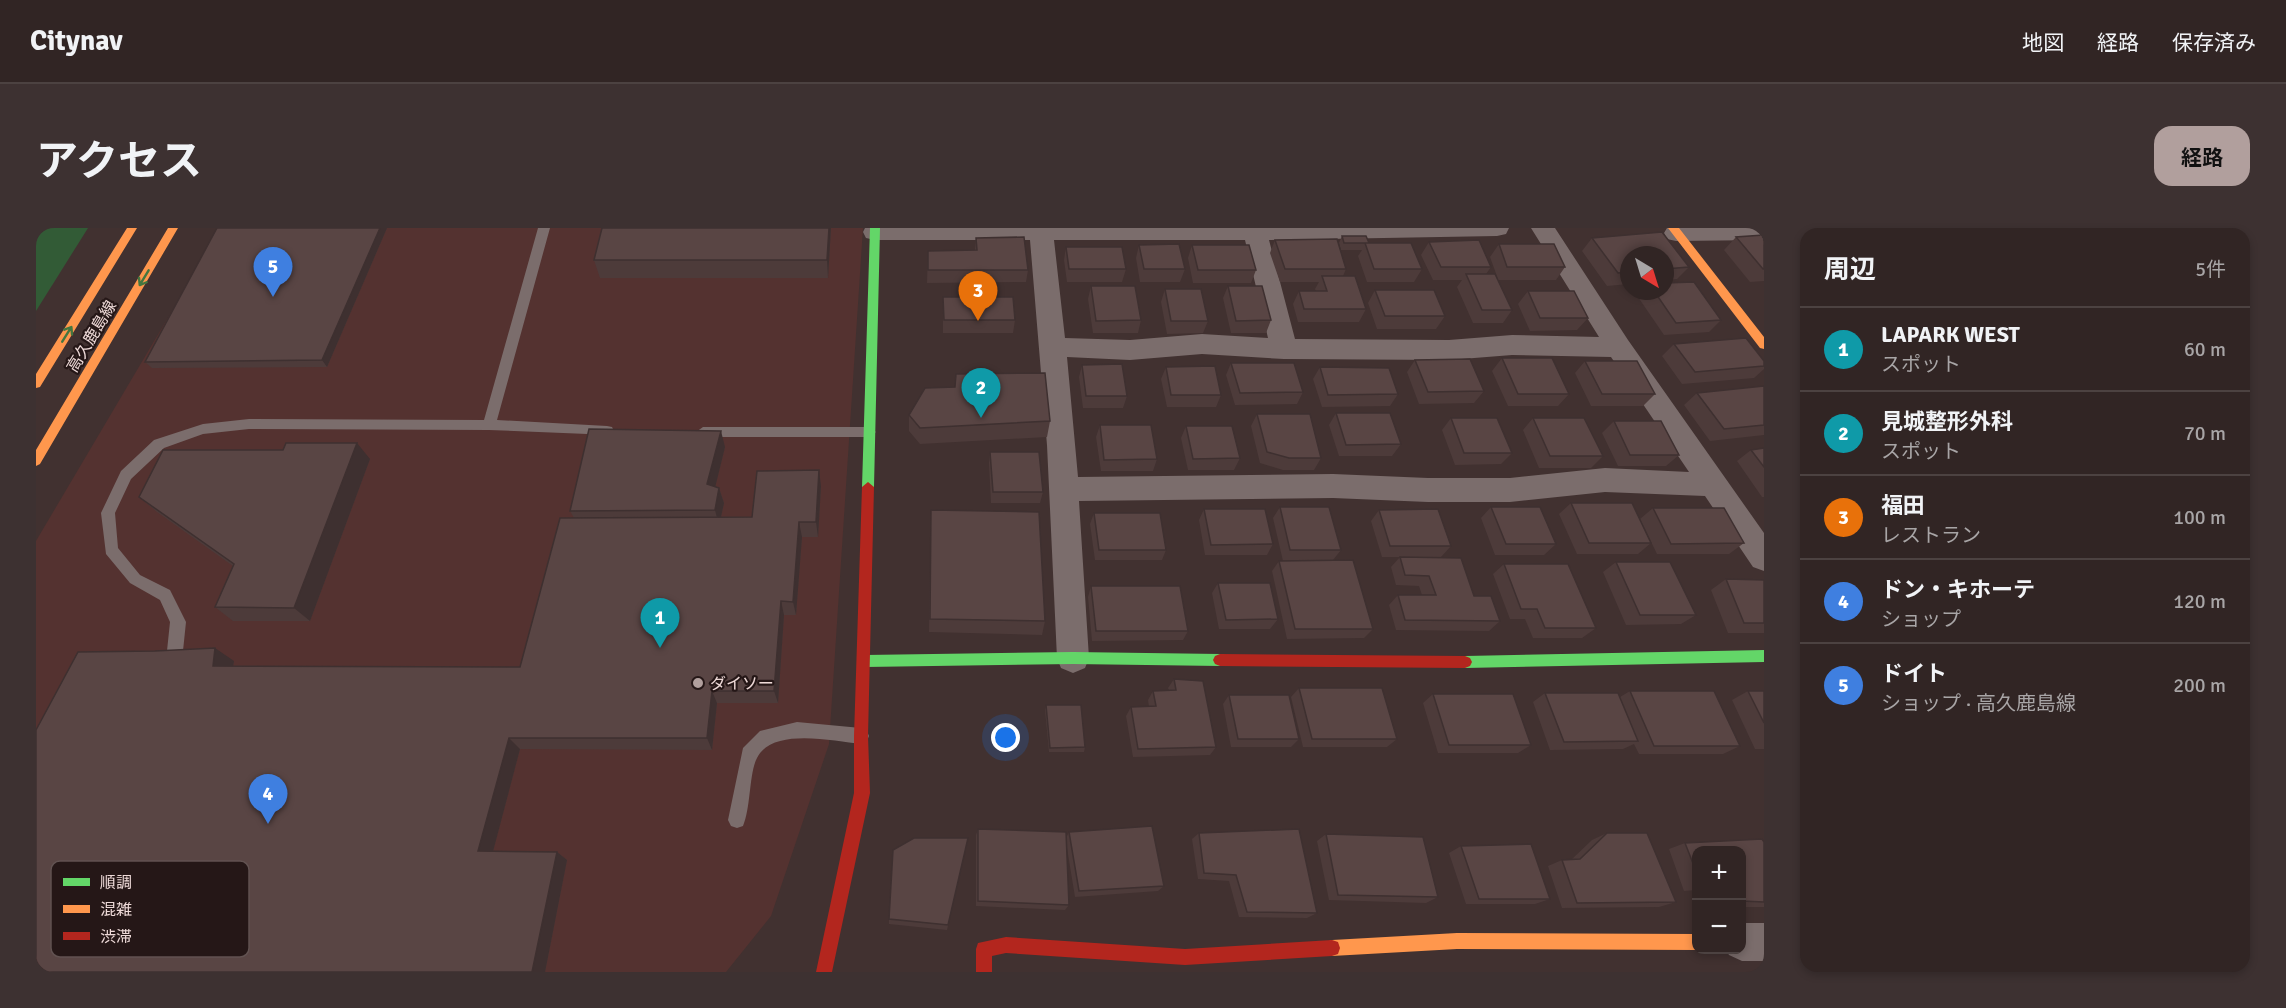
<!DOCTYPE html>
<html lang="ja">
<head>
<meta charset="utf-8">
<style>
  body { margin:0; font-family:Signika,"Noto Sans JP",sans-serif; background:#3d3131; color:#f1f3f6 }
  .controls { position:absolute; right:18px; bottom:18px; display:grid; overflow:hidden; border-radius:12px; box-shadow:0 3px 9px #0003 }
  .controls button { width:54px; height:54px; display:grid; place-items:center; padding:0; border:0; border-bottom:2px solid #4c4241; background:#312524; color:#f1f3f6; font:30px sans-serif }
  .compass { position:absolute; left:1584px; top:18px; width:54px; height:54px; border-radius:50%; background:#312524; box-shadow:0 3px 9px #0003; rotate:142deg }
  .you { position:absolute; left:970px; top:510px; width:21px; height:21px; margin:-15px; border:4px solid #fff; border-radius:50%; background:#1a73e8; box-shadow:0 0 0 9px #1a73e833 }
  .badge { display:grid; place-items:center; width:39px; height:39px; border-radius:50%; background:#b19f9d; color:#fff; font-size:20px; font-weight:700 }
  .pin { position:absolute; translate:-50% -50px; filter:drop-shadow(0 2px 3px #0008) }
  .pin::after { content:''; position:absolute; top:32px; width:21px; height:18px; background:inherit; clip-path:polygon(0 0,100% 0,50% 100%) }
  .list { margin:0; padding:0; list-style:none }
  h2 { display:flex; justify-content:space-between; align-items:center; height:78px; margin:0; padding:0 24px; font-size:26px }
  h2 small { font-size:20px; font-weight:400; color:#a8a5a6 }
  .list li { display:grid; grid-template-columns:39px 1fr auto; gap:18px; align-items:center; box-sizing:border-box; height:84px; padding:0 24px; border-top:2px solid #4c4241 }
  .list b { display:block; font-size:22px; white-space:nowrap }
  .list p { margin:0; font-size:20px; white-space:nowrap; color:#a8a5a6 }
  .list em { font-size:20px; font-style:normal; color:#a8a5a6 }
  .map { position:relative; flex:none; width:1728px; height:744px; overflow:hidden; border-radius:18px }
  header { display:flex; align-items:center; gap:36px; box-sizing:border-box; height:84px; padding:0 30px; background:#312524; border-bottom:2px solid #4c4241 }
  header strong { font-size:28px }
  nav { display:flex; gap:33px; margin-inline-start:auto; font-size:21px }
  .intro { display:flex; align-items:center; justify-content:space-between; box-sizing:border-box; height:144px; padding:0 36px }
  h1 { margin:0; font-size:42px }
  .button { padding:15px 27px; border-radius:18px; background:#b19f9d; color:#111; font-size:21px; font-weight:700 }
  main { display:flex; gap:36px; padding:0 36px }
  aside { flex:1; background:#312524; border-radius:18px; box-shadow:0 3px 9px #0003 }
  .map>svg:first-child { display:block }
  .built { fill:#543230 }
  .green { fill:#325b36 }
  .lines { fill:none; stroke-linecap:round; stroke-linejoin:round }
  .lane { fill:#7b6d6c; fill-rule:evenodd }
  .street { fill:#7b6d6c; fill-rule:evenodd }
  .fast { fill:#63d668; fill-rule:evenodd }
  .slow { fill:#ff974d; fill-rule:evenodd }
  .jam { fill:#b3261e; fill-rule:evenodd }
  .wall { fill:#4d3b3a }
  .shaded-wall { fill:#3e3030 }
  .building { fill:#594544; stroke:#3e3030; stroke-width:1.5 }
  .oneway { stroke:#447640 }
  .poi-dot { fill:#b19f9d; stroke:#251717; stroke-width:2 }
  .labels { text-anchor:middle; stroke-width:4.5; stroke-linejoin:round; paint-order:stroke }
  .street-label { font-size:16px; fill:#eedad8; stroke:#251717 }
  .poi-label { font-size:16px; fill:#eedad8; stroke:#251717; text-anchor:start }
  .key { fill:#251717; stroke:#615251; stroke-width:1.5 }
  .key-label { font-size:16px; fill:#eedad8 }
</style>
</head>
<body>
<header>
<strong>Citynav</strong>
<nav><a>地図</a><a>経路</a><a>保存済み</a></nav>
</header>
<div class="intro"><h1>アクセス</h1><a class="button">経路</a></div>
<main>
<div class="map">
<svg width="1728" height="744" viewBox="0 0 1728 744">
  <rect width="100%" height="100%" fill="#413130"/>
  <path class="built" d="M185,0H827L793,516L735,688L690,744H0V313Z"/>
  <path class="green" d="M0,0H52L0,83Z"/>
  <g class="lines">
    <path class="lane" d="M502,0H514L461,192L571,198L576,199L578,203L576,207L453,202L213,201L167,206L128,220L95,251L79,285L82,320L104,347L134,362L150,394L145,442L143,447L137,449L131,447L129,442L134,394L124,372L94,355L70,326L65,285L85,243L118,212L167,196L213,191L448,192Z
      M667,199H833L840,204L833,209H667L660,204Z
      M761,494L825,500L831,503L833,508L831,513L825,516C797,513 736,499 721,530C713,545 715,579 707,598L701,600L695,598L692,592L707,520L724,503Z"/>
    <path class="street" d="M829,0H1473L1470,6L1461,8L1233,12L1259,111L1413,112L1476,107L1563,109L1495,0H1519L1592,112L1728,305V343L1717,339L1669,268L1569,264L1474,274H1392L1297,270L1043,273L1053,430L1049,440L1037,445L1025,440L1021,430L1011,217L994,12H839L830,10L827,4ZM1018,12H1209L1232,110L1166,106L1094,112L1029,110ZM1166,126L1248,131L1413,132L1476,127L1575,129L1653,244L1569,240L1474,250H1392L1297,246L1042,249L1031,129L1094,132Z
      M1631,0H1728V12L1640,13L1631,11L1628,5Z
      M1706,695H1728V733H1706L1693,727L1690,722H1706Z"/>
    <path class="fast" d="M834,0H844L838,259L832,264L826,259Z
      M1728,422V434L1429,440L1424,438L1422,434L1424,430L1429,428Z
      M1037,424L1184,426L1189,428L1191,432L1189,436L1184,438L1037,436L829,439L824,437L822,433L824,429L829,427Z"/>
    <path class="slow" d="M91,0H101L4,159L0,160V146Z
      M132,0H142L4,236L0,238V222Z
      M1632,0H1643L1728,109V121L1724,120Z
      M1421,705L1660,706L1662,722L1421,721L1296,728L1290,726L1288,720L1290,714L1296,712Z"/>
    <path class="jam" d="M832,254L838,259L832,508L834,565L796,744H780L818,565V508L826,259Z
      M1184,426L1429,428L1434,430L1436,434L1434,438L1429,440L1184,438L1179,436L1177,432L1179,428Z
      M970,709L1149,721L1296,712L1302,714L1304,720L1302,726L1296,728L1149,737L970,725L956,728V744H940V721L942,715Z"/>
  </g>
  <path class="wall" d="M181,0H351L291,139L116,140L109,134Z
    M795,0L792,50H564L558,32Z
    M1626,4L1653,39L1641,51L1629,52V27H1593V56L1571,58L1546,23L1556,10Z
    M1728,7V53L1714,54L1688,22L1700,9Z
    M1306,8L1333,15L1386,41L1378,54H1331L1322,28L1326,22H1305L1303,15Z
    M940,10L992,42L990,54L891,55L892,23L939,22Z
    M1239,12L1310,41L1307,48L1330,81L1323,94H1262L1257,76L1263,63H1280L1279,61L1283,54H1244L1234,25Z
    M1393,14L1455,39L1450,46L1462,51L1454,29L1463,16L1529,39L1520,52H1462L1476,82L1467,95H1437L1421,59L1426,52H1397L1385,27Z
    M1103,17L1149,41L1144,54H1104L1100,30Z
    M1156,17L1220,42L1215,55H1157L1152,30Z
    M1030,19L1090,41L1086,54H1031L1028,32Z
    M1055,58L1105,92L1102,105H1057L1052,71Z
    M1192,58L1235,92L1230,105H1195L1187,70Z
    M1129,61L1172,93L1167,105L1131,106L1125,74Z
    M1339,62L1409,88L1400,101H1341L1332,75Z
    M1492,63L1552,90L1541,102L1494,103L1482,76Z
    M1607,63H1629L1685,92L1673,104L1628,107L1602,69Z
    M907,69L979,92L977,105H907Z
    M1638,116L1728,133V141L1718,150L1646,156L1626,128Z
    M1466,130L1533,166L1522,178H1472L1456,143Z
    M1379,132L1448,163L1438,175L1383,176L1371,144Z
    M1549,133L1619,166L1607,178H1555L1539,145Z
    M1195,135L1267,164L1261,176L1199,177L1190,147Z
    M1046,137L1091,168L1087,180H1047L1043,149Z
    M1130,139L1185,167L1180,179H1131L1125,151Z
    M1284,139L1362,166L1354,178L1286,179L1277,151Z
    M1728,158V207L1674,213L1648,177L1661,165Z
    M1300,185L1365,216L1356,228H1303L1293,197Z
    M1221,186L1285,230L1278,242H1247L1224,235L1215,198Z
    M873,187L1014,193L1011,209L884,216L873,203Z
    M1415,190L1476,225L1465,236L1419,237L1406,202Z
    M1497,190L1567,228L1555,240H1503L1487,202Z
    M1578,193L1643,227L1630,238H1582L1566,205Z
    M1064,197L1121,231L1117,243H1065L1060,209Z
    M1150,198L1204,230L1198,242H1152L1145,210Z
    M689,219L679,259L683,260L688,275L685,289H716L785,258L782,309H766L760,387H748L742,475H681L676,522L484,521L457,623L521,624L531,632L509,744H0L198,433L197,438L484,439L538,290L534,283Z
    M1728,220V269H1726L1701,233L1715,222Z
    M247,222L334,231L274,393H197L179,379L197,338L121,284L103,269Z
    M954,224L1007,264L1004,275H955L953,235Z
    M1535,275L1615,315L1602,326H1541L1523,286Z
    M1244,279L1305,322L1297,332L1247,333L1237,290Z
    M1455,279L1520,316L1508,327H1459L1445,290Z
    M1617,280L1708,315L1693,326H1621L1604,291Z
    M1168,281L1237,316L1231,327H1169L1163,292Z
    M895,282L1009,393L1006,407L893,404Z
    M1343,282L1415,318L1405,329H1346L1335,293Z
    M1058,285L1130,322L1126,332H1059L1054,296Z
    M1364,329L1438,368L1464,393L1453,403L1360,402L1353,377L1362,367H1386L1383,358L1360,357L1355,339Z
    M1243,333L1337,401L1328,410L1251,411L1236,343Z
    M1580,334L1660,387L1645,396L1590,397L1567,344Z
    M1468,336L1560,400L1546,410H1497L1489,391H1474L1457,346Z
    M1690,351L1728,352V405H1692L1675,362Z
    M1182,355L1242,391L1234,401H1183L1176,365Z
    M1055,358L1152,403L1147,412L1056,413L1052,369Z
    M1138,451L1180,519L1174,527L1097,529L1090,488L1095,479H1113L1112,472L1117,463L1133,462L1132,460Z
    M1263,460L1361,511L1351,519H1267L1255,469Z
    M1594,463L1704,518L1687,526H1603L1598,516L1587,521L1514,522L1497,474L1509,465L1584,469Z
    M1712,463H1728V521H1719L1696,472Z
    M1397,466L1495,517L1482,525H1402L1387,475Z
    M1193,467L1263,511L1255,519H1195L1187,476Z
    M1010,477L1049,519L1048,524H1013L1009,482Z
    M942,601L1030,610L1033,604L1128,658L1122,663L1039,669L1030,614L1033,677L1029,682L940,678V607Z
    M1163,605L1281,685L1271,690L1203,689L1193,653L1162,651L1156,611Z
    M1571,605L1640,674L1623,679L1526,680L1512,638L1526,632H1535L1556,612Z
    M1290,606L1402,669L1390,675L1293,672L1281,613Z
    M932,610L911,702L853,696V691Z
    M1728,614V679H1706V622H1660V662L1648,663L1633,621L1649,615Z
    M1425,618L1514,671L1499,676H1430L1413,625Z"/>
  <path class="shaded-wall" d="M344,0H351L291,139L286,132Z
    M793,0H795L792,50L791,32Z
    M685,203L689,219L676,272L671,256Z
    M321,215L334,231L274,393L258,380Z
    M783,242L785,258L782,309L780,294Z
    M683,260L688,275L683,298L679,282Z
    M763,294L766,309L760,387L757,374Z
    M745,373L748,387L742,475L738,463Z
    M179,420L198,433L195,451L177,438Z
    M676,463L681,475L676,522L671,510Z
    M473,510L484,521L455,631L442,623Z
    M521,624L531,632L509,744H496Z"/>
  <path class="building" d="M181,0H344L286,132L109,134Z
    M566,0H793L791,32H558Z
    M1626,4L1653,39L1629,41V27H1593V44L1582,45L1556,10Z
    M1728,7V41H1727L1700,9Z
    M1306,8H1330L1333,15H1308Z
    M988,9L992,42H892V23L941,22L940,10Z
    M1301,11L1310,41H1249L1239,12Z
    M1443,12L1455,39H1405L1393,14Z
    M1329,15H1375L1386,41H1338Z
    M1143,16L1149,41H1108L1103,17Z
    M1463,16H1518L1529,39H1471Z
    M1156,17H1213L1220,42H1162Z
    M1030,19H1086L1090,41H1033Z
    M1430,46H1459L1476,82H1446Z
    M1286,48H1319L1330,81H1268L1263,63H1291Z
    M1658,54L1685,92L1640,95L1618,63H1629V55Z
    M1055,58H1099L1105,92L1060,93Z
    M1192,58H1226L1235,92L1200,93Z
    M1129,61H1165L1172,93H1135Z
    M1339,62H1398L1409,88H1349Z
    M1492,63H1538L1552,90H1504Z
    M907,69H977L979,92H908Z
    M1710,110L1728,133V138L1659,144L1638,116Z
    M1466,130H1516L1533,166H1482Z
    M1434,131L1448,163L1392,164L1379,132Z
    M1549,133H1601L1619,166H1566Z
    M1195,135H1258L1267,164L1204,165Z
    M1086,136L1091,168H1050L1046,137Z
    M1179,138L1185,167H1135L1130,139Z
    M1284,139L1353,140L1362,166L1292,167Z
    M1009,145L1014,193L884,200L873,187L889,160L919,159L920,146Z
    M1728,158V197L1688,201L1661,165Z
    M1300,185H1354L1365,216L1310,217Z
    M1221,186H1274L1285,230H1253L1231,224Z
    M1415,190H1461L1476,225H1428Z
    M1497,190H1548L1567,228H1514Z
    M1578,193H1625L1643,227H1594Z
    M1064,197H1115L1121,231L1068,232Z
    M1150,198H1196L1204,230L1157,231Z
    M553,201L685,203L671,256L683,260L679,282L534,283Z
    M250,215H321L258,380L179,379L198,336L103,269L127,222H247Z
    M1728,220V239L1715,222Z
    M954,224H1003L1007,264H957Z
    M783,242L780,294H763L757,374L745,373L738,463H676L671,510H473L442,623L521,624L496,744H0V502L42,424L119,423L179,420L177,438L484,439L524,290L716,289L721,243Z
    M1535,275H1596L1615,315H1553Z
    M1244,279H1293L1305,322H1254Z
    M1455,279H1504L1520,316H1470Z
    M1617,280H1688L1708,315L1635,316Z
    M1168,281H1229L1237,316L1175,317Z
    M1402,281L1415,318H1354L1343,282Z
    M895,282L1003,284L1009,393L894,391Z
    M1058,285H1124L1130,322H1063Z
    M1364,329L1425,330L1438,368H1455L1464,393L1369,392L1362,367H1400L1393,348L1369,347Z
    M1317,332L1337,401H1259L1243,333Z
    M1580,334H1634L1660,387H1604Z
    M1468,336H1532L1560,400H1509L1501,381H1485Z
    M1690,351L1728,352V395H1708Z
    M1182,355H1234L1242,391L1190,392Z
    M1055,358H1144L1152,403H1060Z
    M1138,451L1167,453L1180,519L1102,521L1095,479L1120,478L1117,463L1140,462Z
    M1263,460H1346L1361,511H1276Z
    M1594,463H1678L1704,518H1618Z
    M1712,463H1728V495Z
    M1509,465H1582L1602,513L1528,514Z
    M1397,466H1477L1495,517H1413Z
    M1193,467H1253L1263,511H1202Z
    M1010,477H1045L1049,519L1014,520Z
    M1116,598L1128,658L1043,663L1033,604Z
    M942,601L1030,604L1033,677L942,673Z
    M1263,601L1281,685L1211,684L1200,647L1168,645L1163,605Z
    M1571,605H1611L1640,674L1541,675L1526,632L1544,631Z
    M1290,606L1387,609L1402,669L1302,667Z
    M878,610H932L912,697L853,691L857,622Z
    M1726,611L1728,614V674L1706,673V622H1660V643L1649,615Z
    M1495,616L1514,671H1443L1425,618Z"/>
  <defs><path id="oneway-shaft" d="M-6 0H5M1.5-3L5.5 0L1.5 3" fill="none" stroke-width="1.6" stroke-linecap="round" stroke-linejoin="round" transform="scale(1.5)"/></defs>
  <g class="oneway">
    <use href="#oneway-shaft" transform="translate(108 50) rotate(121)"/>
    <use href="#oneway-shaft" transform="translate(31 106) rotate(-58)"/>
  </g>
  <circle class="poi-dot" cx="662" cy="455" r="6"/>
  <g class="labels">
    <g class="street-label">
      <text transform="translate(55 108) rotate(-59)" y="6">高久鹿島線</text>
    </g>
    <g class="poi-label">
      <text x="674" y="461">ダイソー</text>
    </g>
  </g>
  <rect x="15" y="633" width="198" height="96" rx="9" class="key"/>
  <rect x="27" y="650" width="27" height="8" fill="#63d668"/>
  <rect x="27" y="677" width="27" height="8" fill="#ff974d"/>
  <rect x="27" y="704" width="27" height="8" fill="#b3261e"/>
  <g class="key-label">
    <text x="64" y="660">順調</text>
    <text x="64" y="687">混雑</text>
    <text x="64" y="714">渋滞</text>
  </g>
</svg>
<div class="controls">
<button>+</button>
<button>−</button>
</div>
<svg class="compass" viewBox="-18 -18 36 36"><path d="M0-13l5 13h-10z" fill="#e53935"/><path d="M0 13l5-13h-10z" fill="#a8a5a6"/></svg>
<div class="you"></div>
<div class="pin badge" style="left:624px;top:420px;background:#0f9aa8">1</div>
<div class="pin badge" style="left:945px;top:190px;background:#0f9aa8">2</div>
<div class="pin badge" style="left:942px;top:93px;background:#e8710a">3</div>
<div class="pin badge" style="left:232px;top:596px;background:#3f7fe0">4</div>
<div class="pin badge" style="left:237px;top:69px;background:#3f7fe0">5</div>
</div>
<aside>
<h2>周辺<small>5件</small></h2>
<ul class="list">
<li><span class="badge" style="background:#0f9aa8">1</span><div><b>LAPARK WEST</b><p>スポット</p></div><em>60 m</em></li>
<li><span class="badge" style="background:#0f9aa8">2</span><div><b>見城整形外科</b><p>スポット</p></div><em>70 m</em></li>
<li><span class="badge" style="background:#e8710a">3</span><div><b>福田</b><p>レストラン</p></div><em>100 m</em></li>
<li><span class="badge" style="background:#3f7fe0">4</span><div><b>ドン・キホーテ</b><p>ショップ</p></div><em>120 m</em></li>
<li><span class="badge" style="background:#3f7fe0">5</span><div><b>ドイト</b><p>ショップ · 高久鹿島線</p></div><em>200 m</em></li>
</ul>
</aside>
</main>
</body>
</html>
